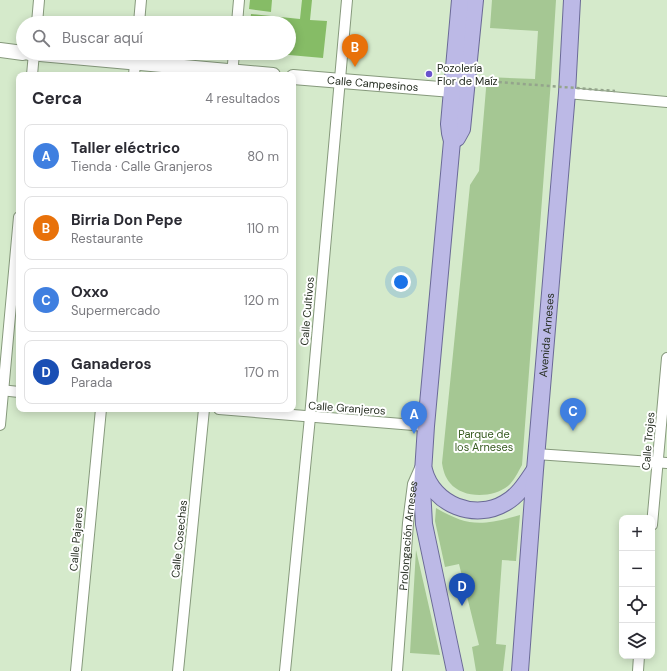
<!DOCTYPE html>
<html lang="es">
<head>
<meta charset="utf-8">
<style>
  body { margin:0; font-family:"DM Sans",sans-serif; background:#f7f7f7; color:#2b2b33 }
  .controls { position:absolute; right:12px; bottom:12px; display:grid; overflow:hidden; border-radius:8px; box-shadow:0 2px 10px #0003 }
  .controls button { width:36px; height:36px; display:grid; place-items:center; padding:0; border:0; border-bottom:1px solid #e1e1e2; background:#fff; color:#2b2b33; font:20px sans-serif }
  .you { position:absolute; left:401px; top:282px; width:14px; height:14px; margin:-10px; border:3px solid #fff; border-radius:50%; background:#1a73e8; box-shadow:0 0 0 6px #1a73e833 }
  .badge { display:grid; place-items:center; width:26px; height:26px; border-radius:50%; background:#7c3aed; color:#fff; font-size:13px; font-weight:700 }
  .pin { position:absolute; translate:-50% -33px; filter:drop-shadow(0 1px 2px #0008) }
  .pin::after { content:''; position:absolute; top:21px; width:14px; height:12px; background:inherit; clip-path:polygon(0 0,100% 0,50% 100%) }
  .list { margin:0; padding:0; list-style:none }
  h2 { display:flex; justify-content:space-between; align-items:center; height:52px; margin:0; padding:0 16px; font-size:17px }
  h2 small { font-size:13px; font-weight:400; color:#7c7c81 }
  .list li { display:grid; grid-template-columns:26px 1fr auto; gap:12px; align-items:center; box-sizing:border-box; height:64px; margin:0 8px 8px; padding:0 8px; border:1px solid #e1e1e2; border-radius:8px }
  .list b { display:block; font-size:15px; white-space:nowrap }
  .list p { margin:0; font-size:13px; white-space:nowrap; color:#7c7c81 }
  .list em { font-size:13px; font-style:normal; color:#7c7c81 }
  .icon { flex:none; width:22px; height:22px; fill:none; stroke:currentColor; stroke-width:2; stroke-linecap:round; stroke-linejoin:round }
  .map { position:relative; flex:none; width:667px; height:671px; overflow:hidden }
  .search { position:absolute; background:#fff; box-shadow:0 2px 10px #0003; left:16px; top:16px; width:280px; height:44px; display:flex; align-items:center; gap:10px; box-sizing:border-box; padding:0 14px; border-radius:22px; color:#7c7c81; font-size:15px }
  .panel { position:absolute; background:#fff; box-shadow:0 2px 10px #0003; left:16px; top:72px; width:280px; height:340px; border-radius:8px }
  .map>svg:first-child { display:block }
  .green { fill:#a5c793 }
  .building { fill:#86bc66 }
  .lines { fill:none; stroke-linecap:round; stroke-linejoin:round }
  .street-casing { stroke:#86997c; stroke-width:12 }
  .secondary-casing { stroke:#86997c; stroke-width:16 }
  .primary-casing { stroke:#6b6a97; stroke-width:18 }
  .street { stroke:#fff; stroke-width:10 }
  .secondary { stroke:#fff; stroke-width:14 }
  .primary { stroke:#bcb9e6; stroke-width:16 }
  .path-bridge { stroke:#94a48c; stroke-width:2.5; stroke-dasharray:3 3; stroke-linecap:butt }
  .poi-dot { fill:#6953cd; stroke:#fff; stroke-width:1.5 }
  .labels { text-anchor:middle; stroke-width:4; stroke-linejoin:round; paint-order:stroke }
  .poi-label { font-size:11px; fill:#272f23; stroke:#fff; text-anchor:start }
  .street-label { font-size:11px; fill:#272f23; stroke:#fff }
  .park-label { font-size:11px; fill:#365a1f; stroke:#fff }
</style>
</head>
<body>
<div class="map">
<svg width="667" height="671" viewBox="0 0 667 671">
  <rect width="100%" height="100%" fill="#d5eacb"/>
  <path class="green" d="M492,0H556L551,80L522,465C518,472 514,481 508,486C493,498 463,499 450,483C445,477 443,470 442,463L470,185L479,171L487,77L535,79L538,31L490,28Z
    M436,508C470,528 483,525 520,515L516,561L502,560L496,644L506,645L503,671H476L472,647L479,645L459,564L445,567L435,521Z
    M416,550L440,655L410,653Z"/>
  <path class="building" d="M250,0H272L271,12L249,9Z
    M302,0H312L310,20L327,21L323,58L278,54V53H289V23H250L251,14L300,19Z"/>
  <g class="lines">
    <g class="street-casing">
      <g id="street">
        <path d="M37,23L39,0"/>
        <path d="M139,23L141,0"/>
        <path d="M237,23L239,0"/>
        <path d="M32,75L34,53"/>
        <path d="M134,75L136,53"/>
        <path d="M232,75L234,53"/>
        <path d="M567,93L667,102"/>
        <path d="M0,390L19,392"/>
        <path d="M219,409L426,426"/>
        <path d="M0,425L19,217"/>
        <path d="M536,454L667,463"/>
        <path d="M652,525L667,358"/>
        <path d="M76,671L101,409"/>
        <path d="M178,671L204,409"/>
        <path d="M285,671L310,417L347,0"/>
        <path id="s1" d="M397,671L408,523L413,484L420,468"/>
        <path d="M638,671L639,656"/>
      </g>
    </g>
    <g class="secondary-casing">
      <g id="secondary">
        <path d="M0,50L23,53"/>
        <path d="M29,53L273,75"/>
        <path id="s2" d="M293,77L452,90"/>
      </g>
    </g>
    <g class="primary-casing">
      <g id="primary">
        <path d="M452,141L457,138L462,129L475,0"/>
        <path d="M424,470C433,505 475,521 505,503C518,496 526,483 534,471"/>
        <path d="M455,671L424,524L422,488L426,426L452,141L450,133L449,124L460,0"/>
        <path id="s3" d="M520,671L535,470L567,93L572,0"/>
      </g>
    </g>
    <use href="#street" class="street"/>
    <use href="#secondary" class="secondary"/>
    <use href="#primary" class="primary"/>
    <path class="path-bridge" d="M445,78L615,91"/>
  </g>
  <circle class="poi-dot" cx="429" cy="74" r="4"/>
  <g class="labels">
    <g class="poi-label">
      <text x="437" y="72">Pozolería<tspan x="437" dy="13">Flor de Maíz</tspan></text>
    </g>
    <g class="street-label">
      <text dy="4" stroke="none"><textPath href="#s2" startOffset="80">Calle Campesinos</textPath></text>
      <text transform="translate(307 311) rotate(-85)" y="4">Calle Cultivos</text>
      <text dy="4" stroke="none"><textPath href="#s3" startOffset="337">Avenida Arneses</textPath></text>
      <text transform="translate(347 408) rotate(4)" y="4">Calle Granjeros</text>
      <text transform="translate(648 441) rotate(-85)" y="4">Calle Trojes</text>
      <text dy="4" stroke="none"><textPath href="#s1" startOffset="136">Prolongación Arneses</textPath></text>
      <text transform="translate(76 539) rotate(-85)" y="4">Calle Pajares</text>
      <text transform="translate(179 539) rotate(-84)" y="4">Calle Cosechas</text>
    </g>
    <g class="park-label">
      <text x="484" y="438">Parque de<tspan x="484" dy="13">los Arneses</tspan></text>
    </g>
  </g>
</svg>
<div class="controls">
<button>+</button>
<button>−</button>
<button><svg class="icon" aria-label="locate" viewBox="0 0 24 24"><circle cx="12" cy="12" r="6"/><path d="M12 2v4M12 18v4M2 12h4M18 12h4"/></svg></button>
<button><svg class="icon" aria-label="layers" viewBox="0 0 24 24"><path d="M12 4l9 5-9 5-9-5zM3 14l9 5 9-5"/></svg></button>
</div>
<div class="you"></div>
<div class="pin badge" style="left:414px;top:434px;background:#3f7fe0">A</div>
<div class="pin badge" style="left:355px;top:67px;background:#e8710a">B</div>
<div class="pin badge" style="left:573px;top:431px;background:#3f7fe0">C</div>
<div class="pin badge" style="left:462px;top:606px;background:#1a4fb4">D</div>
<div class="search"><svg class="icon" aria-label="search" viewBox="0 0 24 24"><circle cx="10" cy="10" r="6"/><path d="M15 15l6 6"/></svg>Buscar aquí</div>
<section class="panel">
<h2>Cerca<small>4 resultados</small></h2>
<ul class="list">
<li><span class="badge" style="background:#3f7fe0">A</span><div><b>Taller eléctrico</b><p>Tienda · Calle Granjeros</p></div><em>80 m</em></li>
<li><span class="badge" style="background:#e8710a">B</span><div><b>Birria Don Pepe</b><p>Restaurante</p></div><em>110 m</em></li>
<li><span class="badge" style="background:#3f7fe0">C</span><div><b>Oxxo</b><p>Supermercado</p></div><em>120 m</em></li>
<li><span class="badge" style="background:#1a4fb4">D</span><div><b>Ganaderos</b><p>Parada</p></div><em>170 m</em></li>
</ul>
</section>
</div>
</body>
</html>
